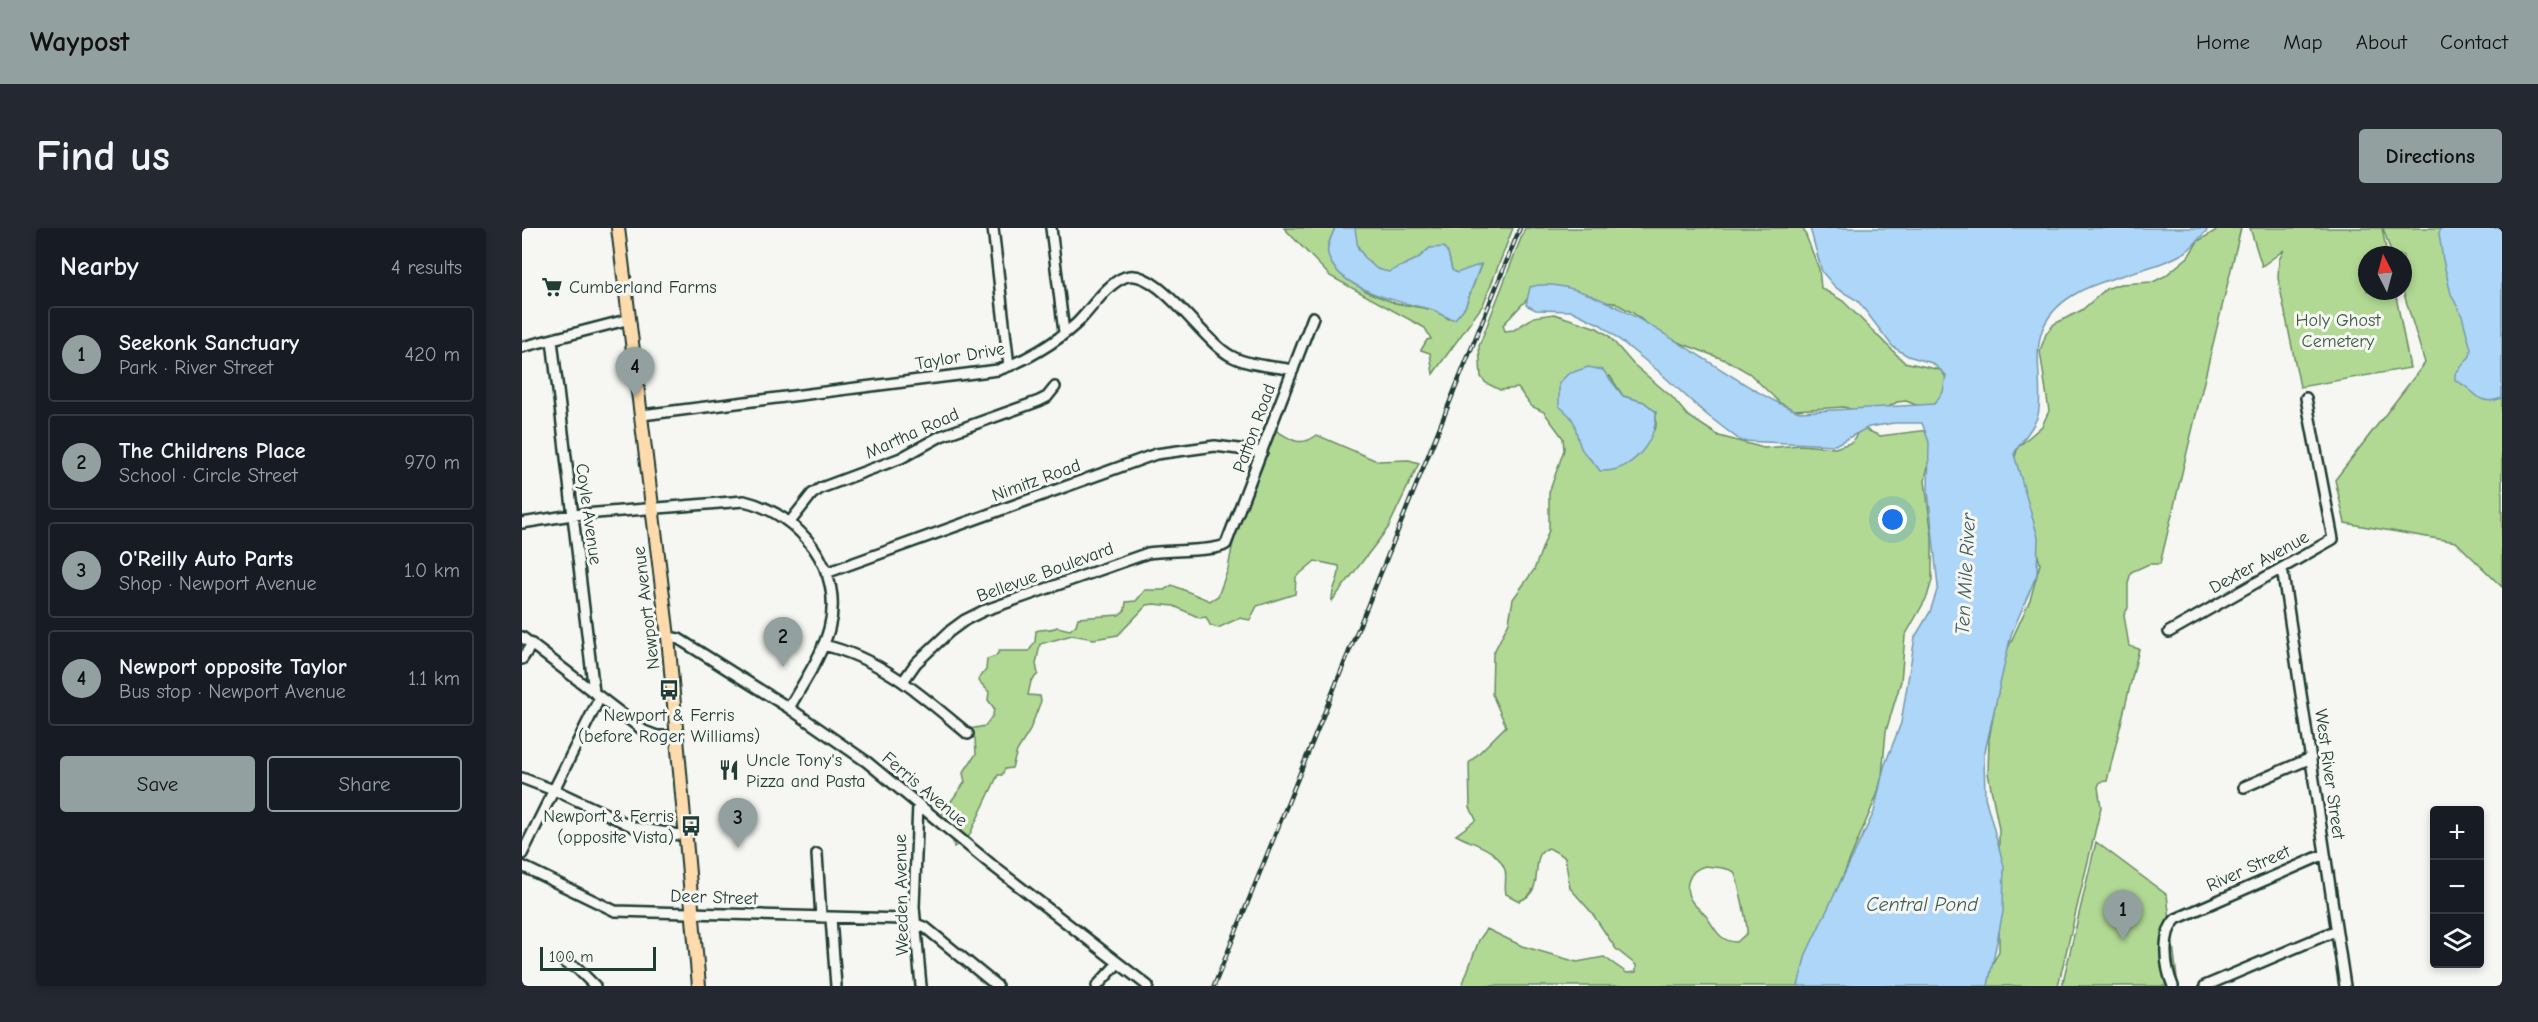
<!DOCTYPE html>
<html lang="en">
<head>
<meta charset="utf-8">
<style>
  body { margin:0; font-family:"Comic Neue",sans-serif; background:#242831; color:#f1f3f6 }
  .controls { position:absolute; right:18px; bottom:18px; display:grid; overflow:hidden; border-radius:6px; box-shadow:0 3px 9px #0003 }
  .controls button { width:54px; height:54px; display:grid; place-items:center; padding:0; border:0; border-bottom:2px solid #363941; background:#171b24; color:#f1f3f6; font:30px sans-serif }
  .compass { position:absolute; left:1836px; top:18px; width:54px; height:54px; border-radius:50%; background:#171b24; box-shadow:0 3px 9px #0003; rotate:354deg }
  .scale { position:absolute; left:18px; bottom:15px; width:116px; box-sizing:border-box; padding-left:6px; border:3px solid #1f3d34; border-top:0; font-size:16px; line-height:21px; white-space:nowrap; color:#1f3d34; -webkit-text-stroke:4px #f6f6f2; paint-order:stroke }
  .you { position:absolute; left:1371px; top:292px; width:21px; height:21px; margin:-15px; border:4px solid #fff; border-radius:50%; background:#1a73e8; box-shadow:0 0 0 9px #1a73e833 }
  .badge { display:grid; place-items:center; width:39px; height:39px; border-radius:50%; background:#92a19f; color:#111; font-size:20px; font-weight:700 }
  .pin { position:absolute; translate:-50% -50px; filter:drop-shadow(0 2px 3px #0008) }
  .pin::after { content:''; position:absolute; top:32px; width:21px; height:18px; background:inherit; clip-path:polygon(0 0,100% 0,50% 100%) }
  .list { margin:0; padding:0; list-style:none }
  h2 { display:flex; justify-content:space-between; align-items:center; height:78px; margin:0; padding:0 24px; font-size:26px }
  h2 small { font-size:20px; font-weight:400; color:#9ea1a6 }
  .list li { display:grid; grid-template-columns:39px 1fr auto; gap:18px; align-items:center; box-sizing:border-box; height:96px; margin:0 12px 12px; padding:0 12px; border:2px solid #363941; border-radius:6px }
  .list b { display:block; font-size:22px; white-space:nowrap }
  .list p { margin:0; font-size:20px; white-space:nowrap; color:#9ea1a6 }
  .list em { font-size:20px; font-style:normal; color:#9ea1a6 }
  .actions { display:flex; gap:12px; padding:18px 24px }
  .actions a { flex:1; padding:14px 0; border:2px solid #92a19f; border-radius:6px; text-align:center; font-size:21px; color:#92a19f }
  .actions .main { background:#92a19f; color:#111 }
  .icon { flex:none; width:33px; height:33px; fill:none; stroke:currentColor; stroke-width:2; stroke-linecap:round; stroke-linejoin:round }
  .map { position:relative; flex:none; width:1980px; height:758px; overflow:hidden; border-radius:6px }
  header { display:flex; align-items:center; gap:36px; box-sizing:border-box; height:84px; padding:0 30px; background:#92a19f; color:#111 }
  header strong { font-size:28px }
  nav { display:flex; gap:33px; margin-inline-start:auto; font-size:21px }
  .intro { display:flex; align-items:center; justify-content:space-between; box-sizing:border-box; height:144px; padding:0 36px }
  h1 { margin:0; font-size:42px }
  .button { padding:15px 27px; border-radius:6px; background:#92a19f; color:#111; font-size:21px; font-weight:700 }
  main { display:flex; gap:36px; padding:0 36px }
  aside { flex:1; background:#171b24; border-radius:6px; box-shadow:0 3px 9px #0003 }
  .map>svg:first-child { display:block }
  .green { fill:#b2d994; stroke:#688b64; stroke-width:1.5; fill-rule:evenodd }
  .water { fill:#add6f8; stroke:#7499aa; stroke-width:1.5 }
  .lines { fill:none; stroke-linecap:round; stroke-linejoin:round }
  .minor-casing { stroke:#1f3d34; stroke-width:14 }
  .major-casing { stroke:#1f3d34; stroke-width:16 }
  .minor { stroke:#f6f6f2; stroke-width:9 }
  .major { stroke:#fedbac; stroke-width:12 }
  .rail-casing { stroke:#1f3d34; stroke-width:4.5 }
  .rail { stroke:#f6f6f2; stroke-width:2; stroke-dasharray:7; stroke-linecap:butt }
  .labels { text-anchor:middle; stroke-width:6; stroke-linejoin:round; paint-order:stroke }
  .poi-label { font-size:18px; fill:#1f3d34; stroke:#f6f6f2; text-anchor:start }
  .park-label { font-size:18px; fill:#3c5c47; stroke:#f6f6f2 }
  .street-label { font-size:18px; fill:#1f3d34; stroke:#f6f6f2 }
  .water-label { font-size:20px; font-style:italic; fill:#3b5c5b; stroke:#f6f6f2 }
</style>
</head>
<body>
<header>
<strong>Waypost</strong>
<nav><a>Home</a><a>Map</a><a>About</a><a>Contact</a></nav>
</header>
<div class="intro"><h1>Find us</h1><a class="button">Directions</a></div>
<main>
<aside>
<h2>Nearby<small>4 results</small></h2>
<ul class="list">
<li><span class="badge">1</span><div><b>Seekonk Sanctuary</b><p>Park · River Street</p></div><em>420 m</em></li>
<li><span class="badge">2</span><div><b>The Childrens Place</b><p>School · Circle Street</p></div><em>970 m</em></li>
<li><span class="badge">3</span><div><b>O'Reilly Auto Parts</b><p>Shop · Newport Avenue</p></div><em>1.0 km</em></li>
<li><span class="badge">4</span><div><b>Newport opposite Taylor</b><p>Bus stop · Newport Avenue</p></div><em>1.1 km</em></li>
</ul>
<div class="actions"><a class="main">Save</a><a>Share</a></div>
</aside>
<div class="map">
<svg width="1980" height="758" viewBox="0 0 1980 758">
  <rect width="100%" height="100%" fill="#f6f6f2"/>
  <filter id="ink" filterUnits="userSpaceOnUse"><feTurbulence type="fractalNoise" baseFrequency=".0167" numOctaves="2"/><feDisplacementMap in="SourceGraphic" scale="12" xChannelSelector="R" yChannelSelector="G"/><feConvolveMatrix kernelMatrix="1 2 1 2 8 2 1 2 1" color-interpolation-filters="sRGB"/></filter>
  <g filter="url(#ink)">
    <path class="green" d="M762,0H813L806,17L818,44L845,64L873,75L912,82L927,91L943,79L959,37L935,46L930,42L926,25L908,20C898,29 882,42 867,44C847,45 831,17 833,0H991L961,77L911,146L908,125L899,122L905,112L909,111L903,100L808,48Z
      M1003,0H1281L1297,41L1299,60L1321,73L1382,134L1418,142C1429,151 1423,162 1420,173L1402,180L1384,173L1375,174L1351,188L1322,179L1272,182L1258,175L1227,145L1206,133L1140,108L1111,85L1093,75L1007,69L981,97L983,103L992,102L1012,89L1032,86L1075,100L1086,107L1111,136L1150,169L1165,187L1197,208L1242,220L1278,217L1313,220L1331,214L1338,199L1358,208L1407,202L1409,221L1403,253L1410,309V352L1405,369L1383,408L1379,453L1364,503L1360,548L1355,567L1312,669L1286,758H940L957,712L965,701L1000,718L1055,734L1082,729L1105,745L1114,744V737L1094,721L1070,685L1048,660L1043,629L1027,620C1004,626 1027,663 997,673L984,666C982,659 985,649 983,642C975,620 953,617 934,607L954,592L948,579L947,535L984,498L970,466L971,426L987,394L991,371L1012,342L1027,302V265L1042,222L1041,210L1022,184L1009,178L996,160L978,162L964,155L959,149L957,118ZM1088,148L1101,168L1122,174L1134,184V199L1111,232H1072L1060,221L1052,191ZM1183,638C1190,639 1204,639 1211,643C1215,645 1226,698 1225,705L1215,714C1197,714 1193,700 1184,688C1180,683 1175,680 1171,675C1160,661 1166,642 1183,638Z
      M1698,0H1719L1638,336H1627L1609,344L1606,355V380L1602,387L1607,418L1617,421L1585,553L1578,554L1576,559L1579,579L1536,758H1459L1477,723V601L1466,545L1467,511L1482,429L1508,372L1518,336L1492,232L1496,219L1520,198L1527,183L1518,123L1524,106L1532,96L1560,82L1584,61L1598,56L1631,54L1643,48L1666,29L1676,13Z
      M1728,0H1860L1865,27H1845V63H1873L1888,140L1778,159L1756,50L1757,32L1762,22L1740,38Z
      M1861,0H1980V359L1934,314L1823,295L1813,252L1903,135L1881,63V27H1870Z
      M750,200C768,210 777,221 795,207L855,233L887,232L897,235L866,300L810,373C809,358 819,352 817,338L793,333L774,349L773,366L735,378L728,392L717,390L696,400L688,397L684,389L678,390L652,378L632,376L625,377L596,407L572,411L550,407L518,416L514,436L516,446L509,453L506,467L518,468L519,473L507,504L495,523L490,540L483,541L480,547H476L447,608L432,619L431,614L434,612L414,594L443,554L441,545L454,526L453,510L443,502L463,498L471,487L472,480L466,472L467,464L456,452L464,442L465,431L474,428L477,423H507L513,414L514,403C521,400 528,403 535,399L548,402L554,397L556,390L597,387L603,382L604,374L614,373L623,362H642L650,357L688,373L696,368L706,341L713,304Z
      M1574,614L1645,667L1656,758H1540Z"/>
    <path class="water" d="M813,0H833L836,20L844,31L855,41L867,44L895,31L908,20L922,19L926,25L930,42L935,45L959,36L943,79L933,91C923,91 917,83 908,81C880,75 813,61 806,26C804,17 810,8 813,0Z
      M1288,0H1687C1680,7 1673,17 1665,23C1623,50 1543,48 1521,100C1510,126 1522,159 1516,187C1513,199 1498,214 1492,226L1516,309L1515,346L1489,407L1462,528L1463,569L1482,638L1481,684L1466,758H1276L1284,726L1352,584L1362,539L1379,495L1393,409L1408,384L1416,359L1406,262L1407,214L1400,195H1372L1347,199L1313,217L1219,213L1185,187L1135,142L1079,97L1050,83L1014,82L1004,77L1008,59C1072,38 1212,163 1278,184L1412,176L1421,164L1424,147L1410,135L1386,128L1371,119L1336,73L1314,60L1300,44Z
      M1919,0H1980V170C1953,180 1954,159 1933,153V146L1948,128L1949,121L1940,88L1929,66L1921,32L1917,6Z
      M1066,139L1081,142L1101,168L1122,174L1134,184C1135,214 1109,245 1078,243C1073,234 1063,228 1059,220C1049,196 1060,197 1037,178V155L1046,146Z"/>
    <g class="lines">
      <g class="minor-casing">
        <path id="minor" d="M471,0L487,138
          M529,0L542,104
          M30,112L72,464
          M0,119L108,91
          M120,187L476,142C503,133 533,115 554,96C569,82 584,56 603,49C634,37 681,114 709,128C727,138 751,138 771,142
          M268,294L290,266L299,260L379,230L419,208L517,173L525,169L533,159
          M0,295L50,287L222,273C278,286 323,342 307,401C299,430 281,455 267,480
          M1760,340L1823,758
          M304,345L634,226L693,218L740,224
          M1647,404L1811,311L1784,170
          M0,409L122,503L135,508H154
          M146,409L157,411L267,480L345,534L471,638L626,758
          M301,417C359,430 402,469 446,506
          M0,431L10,416
          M382,452L394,435L428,403L443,392L461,383L626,325C643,322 694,324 704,316L791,89
          M0,550L39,565L114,600L164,608
          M1722,559L1789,530
          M396,576L392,679L399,758
          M0,626L78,469
          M295,626L299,689
          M0,638L93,683L381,691L404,700L475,758
          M309,690L314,758
          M43,735L55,740L73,758
          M575,758L596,735
          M1651,758C1643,739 1639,706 1654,691L1803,626
          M1683,758L1813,703"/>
      </g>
      <g class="major-casing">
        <path id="major" d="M96,0L146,409L177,758"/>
      </g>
      <use href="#minor" class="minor"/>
      <use href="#major" class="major"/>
      <g class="rail-casing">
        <path id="rail" d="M692,758L998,0"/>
      </g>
      <use href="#rail" class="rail"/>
    </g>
  </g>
  <defs>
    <g id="supermarket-bare" transform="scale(1.62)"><path d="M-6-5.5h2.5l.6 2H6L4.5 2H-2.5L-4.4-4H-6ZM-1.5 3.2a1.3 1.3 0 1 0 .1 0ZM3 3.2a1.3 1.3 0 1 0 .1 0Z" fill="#1f3d34" stroke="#f6f6f2" stroke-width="2.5" paint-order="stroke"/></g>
    <g id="bus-bare" transform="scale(1.62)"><path d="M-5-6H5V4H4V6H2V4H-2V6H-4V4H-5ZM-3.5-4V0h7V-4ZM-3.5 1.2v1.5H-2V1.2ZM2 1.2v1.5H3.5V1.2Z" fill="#1f3d34" stroke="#f6f6f2" stroke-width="2.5" paint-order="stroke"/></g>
    <g id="restaurant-bare" transform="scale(1.62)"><path d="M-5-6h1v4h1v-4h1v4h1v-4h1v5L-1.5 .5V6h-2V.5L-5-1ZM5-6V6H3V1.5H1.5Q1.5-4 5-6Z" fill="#1f3d34" stroke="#f6f6f2" stroke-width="2.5" paint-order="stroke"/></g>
  </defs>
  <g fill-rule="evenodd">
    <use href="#supermarket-bare" x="30" y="59"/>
    <use href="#bus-bare" x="147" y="462"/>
    <use href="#restaurant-bare" x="207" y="542"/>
    <use href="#bus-bare" x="169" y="598"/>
  </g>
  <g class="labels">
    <g class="poi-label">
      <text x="47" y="65">Cumberland Farms</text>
      <text x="147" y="493" text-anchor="middle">Newport &amp; Ferris<tspan x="147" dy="21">(before Roger Williams)</tspan></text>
      <text x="224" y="538">Uncle Tony's<tspan x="224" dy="21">Pizza and Pasta</tspan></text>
      <text x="152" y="594" text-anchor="end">Newport &amp; Ferris<tspan x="152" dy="21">(opposite Vista)</tspan></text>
    </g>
    <g class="park-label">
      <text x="1816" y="98">Holy Ghost<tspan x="1816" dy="21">Cemetery</tspan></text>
    </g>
    <g class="street-label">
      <text transform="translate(438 128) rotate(-10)" y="6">Taylor Drive</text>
      <text transform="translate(732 200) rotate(-70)" y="6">Patton Road</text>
      <text transform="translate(390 205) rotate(-24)" y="6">Martha Road</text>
      <text transform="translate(514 252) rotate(-20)" y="6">Nimitz Road</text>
      <text transform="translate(67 286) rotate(82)" y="6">Coyle Avenue</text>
      <text transform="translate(1737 334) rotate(-29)" y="6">Dexter Avenue</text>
      <text transform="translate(523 344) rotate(-20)" y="6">Bellevue Boulevard</text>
      <text transform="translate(124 380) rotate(-97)" y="6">Newport Avenue</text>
      <text transform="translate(1808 546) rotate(82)" y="6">West River Street</text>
      <text transform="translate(403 561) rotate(40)" y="6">Ferris Avenue</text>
      <text transform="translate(1726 640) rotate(-24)" y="6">River Street</text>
      <text transform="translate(379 667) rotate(-91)" y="6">Weeden Avenue</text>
      <text transform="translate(192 669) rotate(2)" y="6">Deer Street</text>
    </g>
    <g class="water-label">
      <text transform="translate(1443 346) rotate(-87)" y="7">Ten Mile River</text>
      <text x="1400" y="683">Central Pond</text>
    </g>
  </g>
</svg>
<div class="controls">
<button>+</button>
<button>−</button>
<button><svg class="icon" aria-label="layers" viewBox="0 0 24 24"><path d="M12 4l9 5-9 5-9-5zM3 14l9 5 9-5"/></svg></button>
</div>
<svg class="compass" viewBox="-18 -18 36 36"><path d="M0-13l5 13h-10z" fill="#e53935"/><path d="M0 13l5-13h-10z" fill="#9ea1a6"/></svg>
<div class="scale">100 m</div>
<div class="you"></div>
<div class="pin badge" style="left:1601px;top:712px">1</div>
<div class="pin badge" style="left:261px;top:439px">2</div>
<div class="pin badge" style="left:216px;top:620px">3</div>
<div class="pin badge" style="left:113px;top:169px">4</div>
</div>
</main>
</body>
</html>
